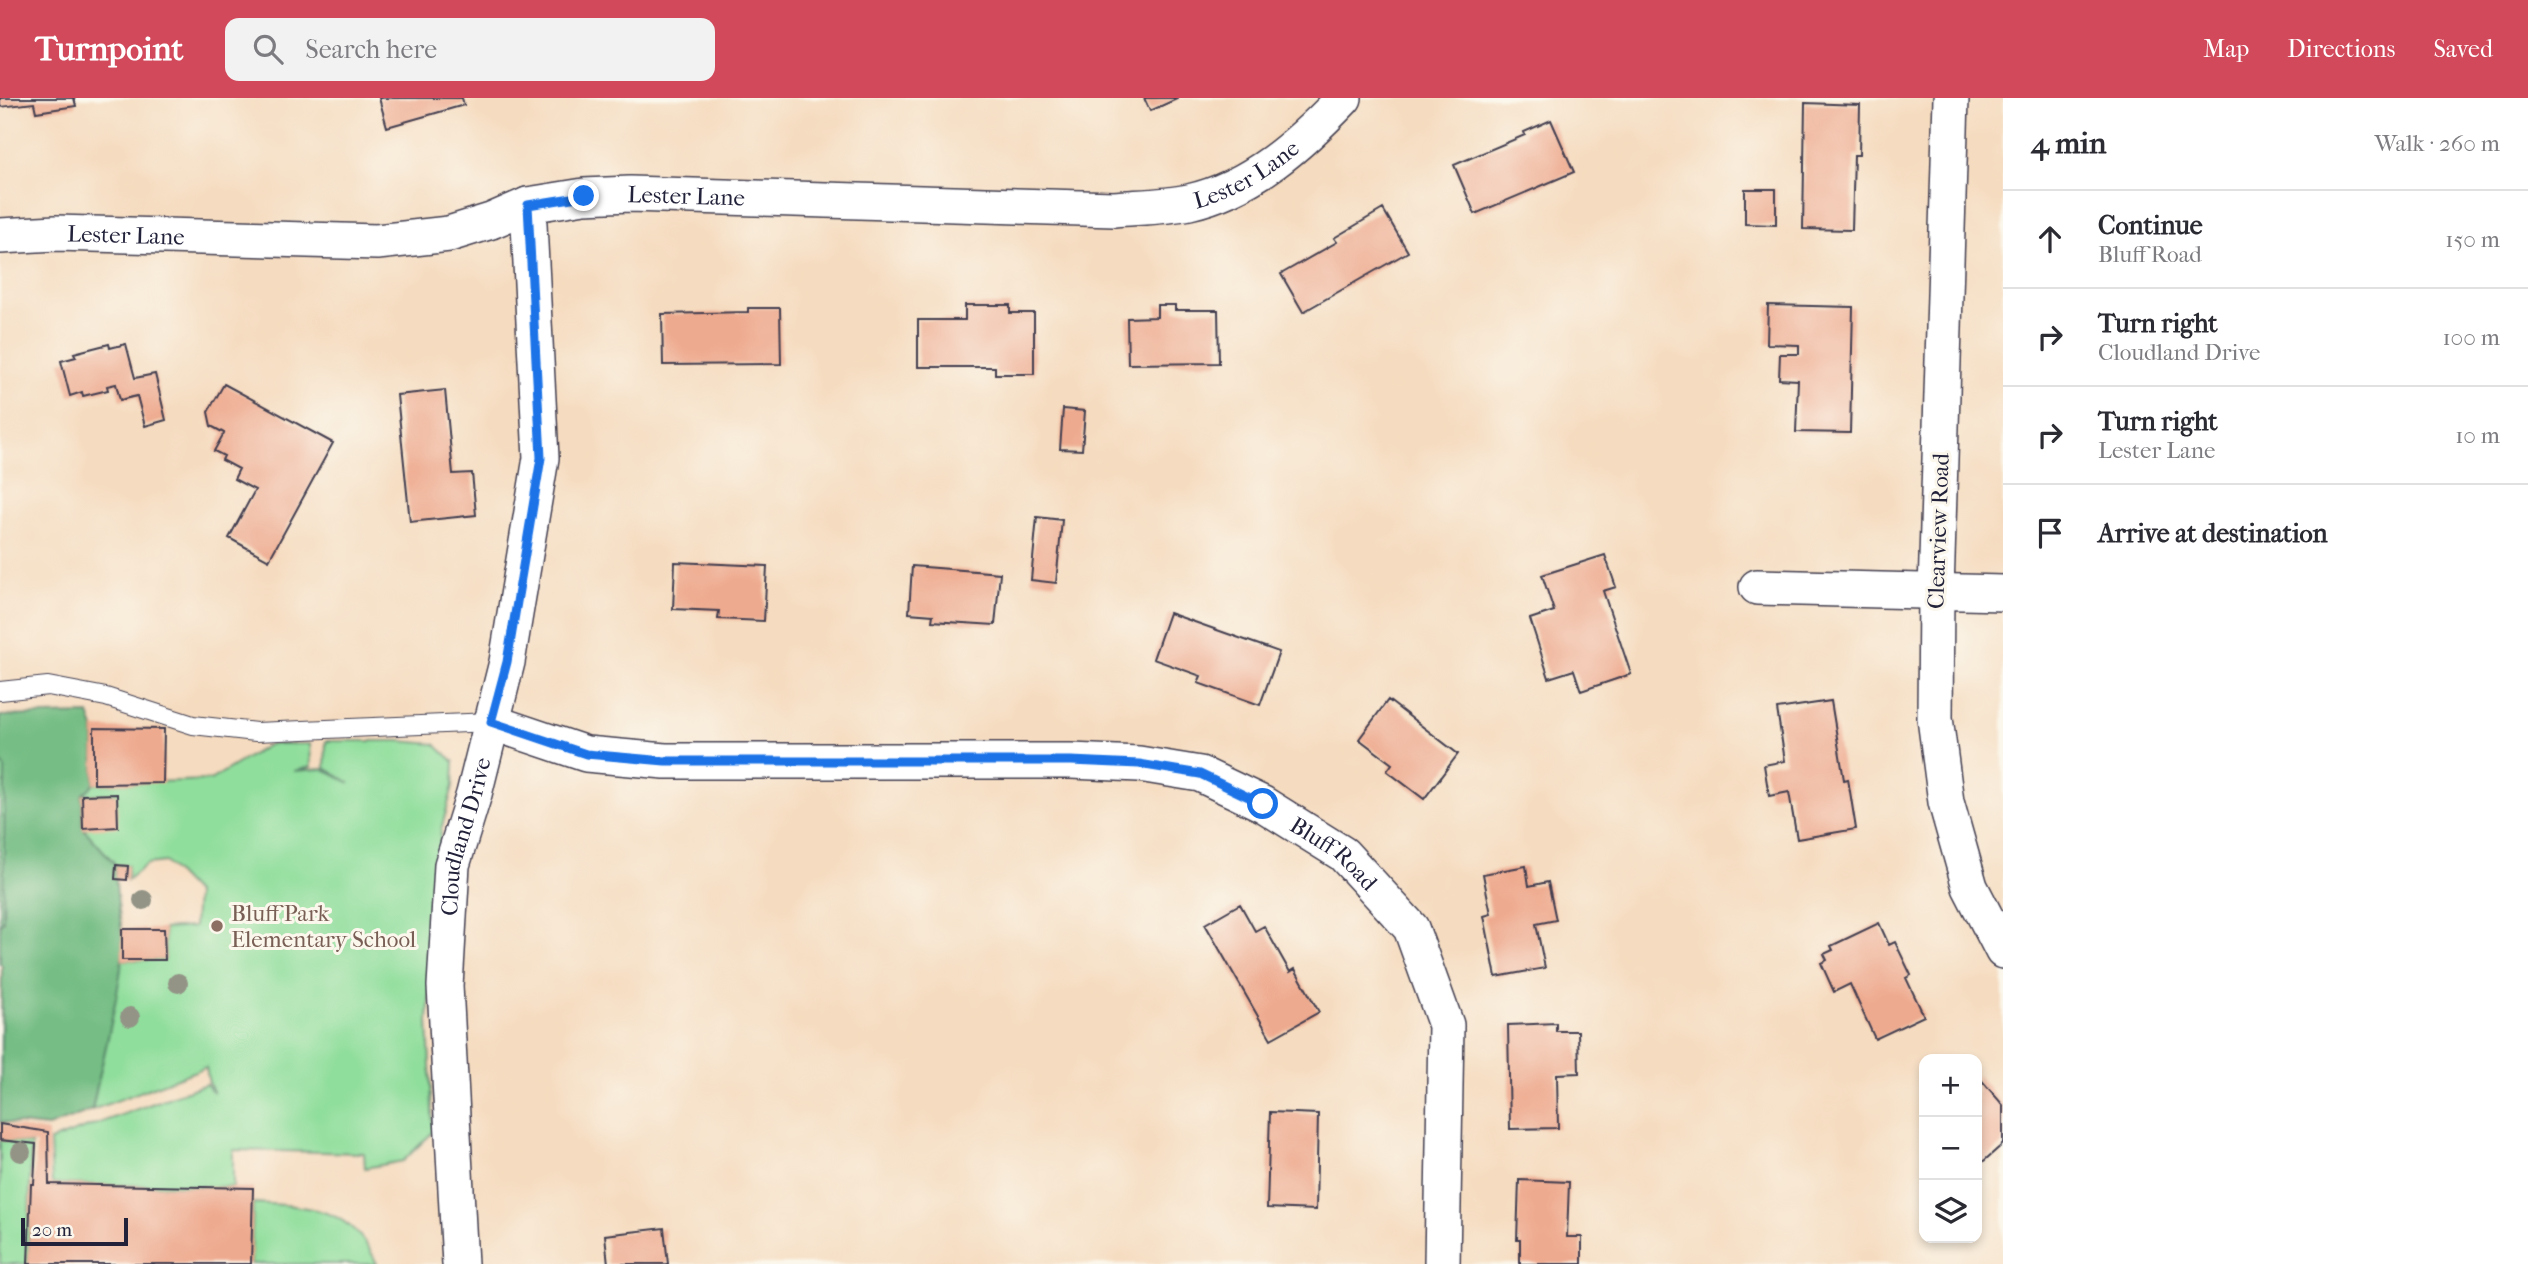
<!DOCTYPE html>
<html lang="en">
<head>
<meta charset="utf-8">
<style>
  body { margin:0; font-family:"IM FELL French Canon",serif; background:#f2f2f3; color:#2b2b33 }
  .controls { position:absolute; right:21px; bottom:21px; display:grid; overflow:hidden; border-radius:14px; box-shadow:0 4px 10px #0003 }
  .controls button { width:63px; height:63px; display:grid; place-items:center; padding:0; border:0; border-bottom:2px solid #e1e1e2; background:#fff; color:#2b2b33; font:35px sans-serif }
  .scale { position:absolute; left:21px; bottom:18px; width:107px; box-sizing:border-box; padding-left:7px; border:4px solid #22223b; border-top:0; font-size:19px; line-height:24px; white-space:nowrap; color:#22223b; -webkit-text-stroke:5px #fbf7ec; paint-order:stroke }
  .stop { position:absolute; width:21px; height:21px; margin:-16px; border:5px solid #1a73e8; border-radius:50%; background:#fff }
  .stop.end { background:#1a73e8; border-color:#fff; box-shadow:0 2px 7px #0008 }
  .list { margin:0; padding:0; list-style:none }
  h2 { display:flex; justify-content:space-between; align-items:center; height:91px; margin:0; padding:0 28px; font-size:30px }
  h2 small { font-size:23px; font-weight:400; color:#7c7c81 }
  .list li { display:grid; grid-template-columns:46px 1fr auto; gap:21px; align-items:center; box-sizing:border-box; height:98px; padding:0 28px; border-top:2px solid #e1e1e2 }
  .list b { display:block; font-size:26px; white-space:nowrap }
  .list p { margin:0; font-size:23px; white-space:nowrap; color:#7c7c81 }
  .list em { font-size:23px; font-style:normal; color:#7c7c81 }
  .icon { flex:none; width:38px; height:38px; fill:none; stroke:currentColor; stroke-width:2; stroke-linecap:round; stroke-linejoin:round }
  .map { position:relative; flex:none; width:2003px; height:1166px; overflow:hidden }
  header { display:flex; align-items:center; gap:42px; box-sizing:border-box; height:98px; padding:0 35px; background:#d1495b; color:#fff }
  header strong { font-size:33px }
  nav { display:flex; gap:38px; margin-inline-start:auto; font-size:24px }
  .search { width:490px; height:63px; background:#f2f2f3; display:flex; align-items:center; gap:18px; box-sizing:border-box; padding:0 24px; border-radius:14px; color:#7c7c81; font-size:26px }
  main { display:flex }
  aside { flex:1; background:#fff }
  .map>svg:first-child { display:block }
  .green { fill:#90de9c; stroke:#59806c; stroke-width:2 }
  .forest { fill:#74bd84; stroke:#4b7060; stroke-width:2 }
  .building { fill:#eeaa8f }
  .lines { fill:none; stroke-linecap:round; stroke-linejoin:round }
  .service-casing { stroke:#423e4f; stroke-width:20 }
  .minor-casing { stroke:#423e4f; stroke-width:38 }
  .service { stroke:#fff; stroke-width:18 }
  .minor { stroke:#fff; stroke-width:35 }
  .tree { fill:#939486 }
  .route { stroke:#1a73e8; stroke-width:9 }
  .education-dot { fill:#8d6e63; stroke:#fbf7ec; stroke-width:2.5 }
  .labels { text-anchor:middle; stroke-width:6; stroke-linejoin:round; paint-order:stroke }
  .street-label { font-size:23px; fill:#22223b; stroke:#fbf7ec }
  .education-label { font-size:23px; fill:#785e54; stroke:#fbf7ec; text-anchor:start }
</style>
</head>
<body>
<header>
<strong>Turnpoint</strong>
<div class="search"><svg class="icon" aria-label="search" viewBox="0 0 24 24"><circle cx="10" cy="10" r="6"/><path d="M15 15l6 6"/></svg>Search here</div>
<nav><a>Map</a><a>Directions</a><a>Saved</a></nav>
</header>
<main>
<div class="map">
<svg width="2003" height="1166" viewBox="0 0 2003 1166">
  <rect width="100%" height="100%" fill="#fbf7ec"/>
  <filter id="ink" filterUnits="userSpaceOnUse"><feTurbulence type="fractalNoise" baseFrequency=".0143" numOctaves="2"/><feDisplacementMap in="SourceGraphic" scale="14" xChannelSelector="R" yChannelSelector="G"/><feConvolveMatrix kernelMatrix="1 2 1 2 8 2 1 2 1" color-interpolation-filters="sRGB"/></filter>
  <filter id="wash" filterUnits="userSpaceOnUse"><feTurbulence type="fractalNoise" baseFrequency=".00686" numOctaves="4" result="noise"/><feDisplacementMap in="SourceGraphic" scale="28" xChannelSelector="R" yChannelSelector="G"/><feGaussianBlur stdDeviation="1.57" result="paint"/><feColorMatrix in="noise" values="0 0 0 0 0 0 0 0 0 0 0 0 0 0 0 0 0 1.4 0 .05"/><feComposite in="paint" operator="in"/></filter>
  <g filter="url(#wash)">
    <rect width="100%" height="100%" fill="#f5dbbf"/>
    <path class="green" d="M326,643H399L435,646L454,664L453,688L441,732L428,923L433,1034L403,1063L365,1070L364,1055L233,1052V1089L52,1086L50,1043L206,986L214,995L209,985L206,969L92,1012L122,862H165L164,831L194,829L196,796L165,764L147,766L127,782L128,768L116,767L83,731L116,696L82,697L94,686L210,682L270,646H310L311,669L294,673L323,671L350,685L325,670Z
      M0,662L5,671L3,825H0Z
      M0,1042L31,1046L28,1166H0Z
      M253,1105C309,1109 351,1107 377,1166H251Z"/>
    <path class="forest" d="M89,616L94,630V686L82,697L83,730L116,767C113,799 126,831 122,863C116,912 102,963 92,1012L48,1029L0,1024L2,868L0,865V825L3,824L5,671L0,662V618Z"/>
    <g id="blocks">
      <path class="building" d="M0,0H74L76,8L36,14L34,5L0,9Z
        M379,0H462L464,7L387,29Z
        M1144,0H1179L1150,13Z
        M1805,5L1860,7L1859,57H1854L1852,132L1803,131Z
        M1551,22L1574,74L1475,116L1454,67L1525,37L1524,34Z
        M1745,91H1776V127L1745,126Z
        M1383,111L1408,154L1303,214L1281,176L1337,144L1334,140Z
        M965,207H1010V215H1034V276H995V269H918V222H965Z
        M1157,207H1175V212H1218L1219,265L1128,266L1127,220L1157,219Z
        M1768,207L1853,209L1850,335L1796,334L1798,282L1779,281L1780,256H1799V247L1767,246Z
        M748,210H780L781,266L663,267L662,216L748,214Z
        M109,246L110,250L126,246L135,280L155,276L166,322L145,328L137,298L120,302L116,286L107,288L108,292L83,298L82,294L70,298L61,263L76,259L74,255Z
        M224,286L333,345L269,462L229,440L255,392L234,381L239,371L222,362L224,358L214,353L224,335L211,328L208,314Z
        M445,292L453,376L472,375L476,417L410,424L397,297Z
        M1063,311L1085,313L1082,352L1060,351Z
        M1037,419L1062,422L1056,485L1031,482Z
        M1605,457L1616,489L1603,493L1631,576L1581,593L1574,572L1549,580L1530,521L1554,513L1542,477Z
        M675,464L767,468L764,523L718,521L719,513L673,511Z
        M912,468L1000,475L995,527L932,523L933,517L909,515Z
        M1169,515L1279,554L1260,607L1198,585L1201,578L1153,561Z
        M1388,602L1458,656L1424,701L1387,673L1392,666L1359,641Z
        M1831,603L1844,682L1848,681L1856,731L1797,741L1789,694L1769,698L1764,667L1785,663L1777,611Z
        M94,630L164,631L163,685L94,686Z
        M117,696L118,729L83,731L82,697Z
        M116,767L128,768L127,782L115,781Z
        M1526,768L1529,788L1548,784L1556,822L1536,826L1545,870L1496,879L1484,818L1491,816L1483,776Z
        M1240,806L1255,833L1264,828L1290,874L1295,871L1319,914L1271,941L1205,826Z
        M1879,825L1889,847L1895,844L1911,877L1906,880L1924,918L1875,941L1850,886L1834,894L1821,865L1827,862L1824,856L1833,852L1831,848Z
        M122,831H164L165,862H122Z
        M1556,925V933H1578L1579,975L1557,976L1558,1030L1510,1031L1508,927Z
        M1977,977L2003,1007V1046L1977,1069Z
        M1270,1014L1318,1016L1316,1112L1267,1110Z
        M0,1026L48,1034L49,1086L253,1090L251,1166H28L31,1086H34L36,1046L0,1042Z
        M1519,1082L1569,1084L1567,1139H1582V1166H1520V1142H1517Z
        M664,1130L668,1166H608L605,1137Z"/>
    </g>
  </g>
  <g filter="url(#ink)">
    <use href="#blocks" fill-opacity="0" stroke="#423e4f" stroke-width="2"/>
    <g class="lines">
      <g class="service-casing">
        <path id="service" d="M0,593L48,588L106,599L193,627L256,634L491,624"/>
      </g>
      <g class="minor-casing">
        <g id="minor">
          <path d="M1951,0L1936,493L1935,620L1946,704L1970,789L2003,853"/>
          <path id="s1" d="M0,138L56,135L377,144L449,136L491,123L528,107L584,98L630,96L1114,111C1138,109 1165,109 1189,104C1252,90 1301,45 1344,0"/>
          <path d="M1757,489L2003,495"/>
          <path id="s2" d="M491,624L586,656L665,663H1071L1139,666L1200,676L1263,706L1343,756L1411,830L1446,927L1442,1166"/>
          <path id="s3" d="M460,1166L445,888L452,767L474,696L507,564L541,360L528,107"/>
        </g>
      </g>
      <use href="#service" class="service"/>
      <use href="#minor" class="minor"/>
    </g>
    <g class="tree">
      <circle cx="143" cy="802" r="10"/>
      <circle cx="178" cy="885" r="10"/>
      <circle cx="130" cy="919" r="10"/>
      <circle cx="21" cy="1054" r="10"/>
    </g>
  </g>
  <g class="lines" filter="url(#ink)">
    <path class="route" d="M584,98L528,107L541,360L507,564L491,624L586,656L665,663H1071L1139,666L1200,676L1263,706"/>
  </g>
  <circle class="education-dot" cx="217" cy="828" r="7"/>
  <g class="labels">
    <g class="street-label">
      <text dy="8" stroke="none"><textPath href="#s1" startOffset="1260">Lester Lane</textPath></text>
      <text dy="8" stroke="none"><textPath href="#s1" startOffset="693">Lester Lane</textPath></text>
      <text dy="8" stroke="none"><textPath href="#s1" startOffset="126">Lester Lane</textPath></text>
      <text transform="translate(1938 433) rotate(-88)" y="8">Clearview Road</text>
      <text dy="8" stroke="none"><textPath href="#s3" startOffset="430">Cloudland Drive</textPath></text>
      <text dy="8" stroke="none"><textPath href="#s2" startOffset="872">Bluff Road</textPath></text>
    </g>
    <g class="education-label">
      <text x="231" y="823">Bluff Park<tspan x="231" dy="26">Elementary School</tspan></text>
    </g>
  </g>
</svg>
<div class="controls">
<button>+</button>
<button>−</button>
<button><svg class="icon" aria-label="layers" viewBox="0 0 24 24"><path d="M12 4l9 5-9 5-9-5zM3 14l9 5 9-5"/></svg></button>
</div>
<div class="scale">20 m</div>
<div class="stop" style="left:1263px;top:706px"></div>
<div class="stop end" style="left:584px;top:98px"></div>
</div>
<aside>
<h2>4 min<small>Walk · 260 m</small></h2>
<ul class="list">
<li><svg class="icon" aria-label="ahead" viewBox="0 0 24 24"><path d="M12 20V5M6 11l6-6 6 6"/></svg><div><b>Continue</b><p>Bluff Road</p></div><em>150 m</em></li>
<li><svg class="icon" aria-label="right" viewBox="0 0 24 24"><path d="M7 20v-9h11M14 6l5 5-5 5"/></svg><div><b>Turn right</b><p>Cloudland Drive</p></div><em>100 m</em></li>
<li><svg class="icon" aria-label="right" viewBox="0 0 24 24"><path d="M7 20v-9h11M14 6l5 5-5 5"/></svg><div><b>Turn right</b><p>Lester Lane</p></div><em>10 m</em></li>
<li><svg class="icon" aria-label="arrive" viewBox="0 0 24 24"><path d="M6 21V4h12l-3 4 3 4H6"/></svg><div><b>Arrive at destination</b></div></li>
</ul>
</aside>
</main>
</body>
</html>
